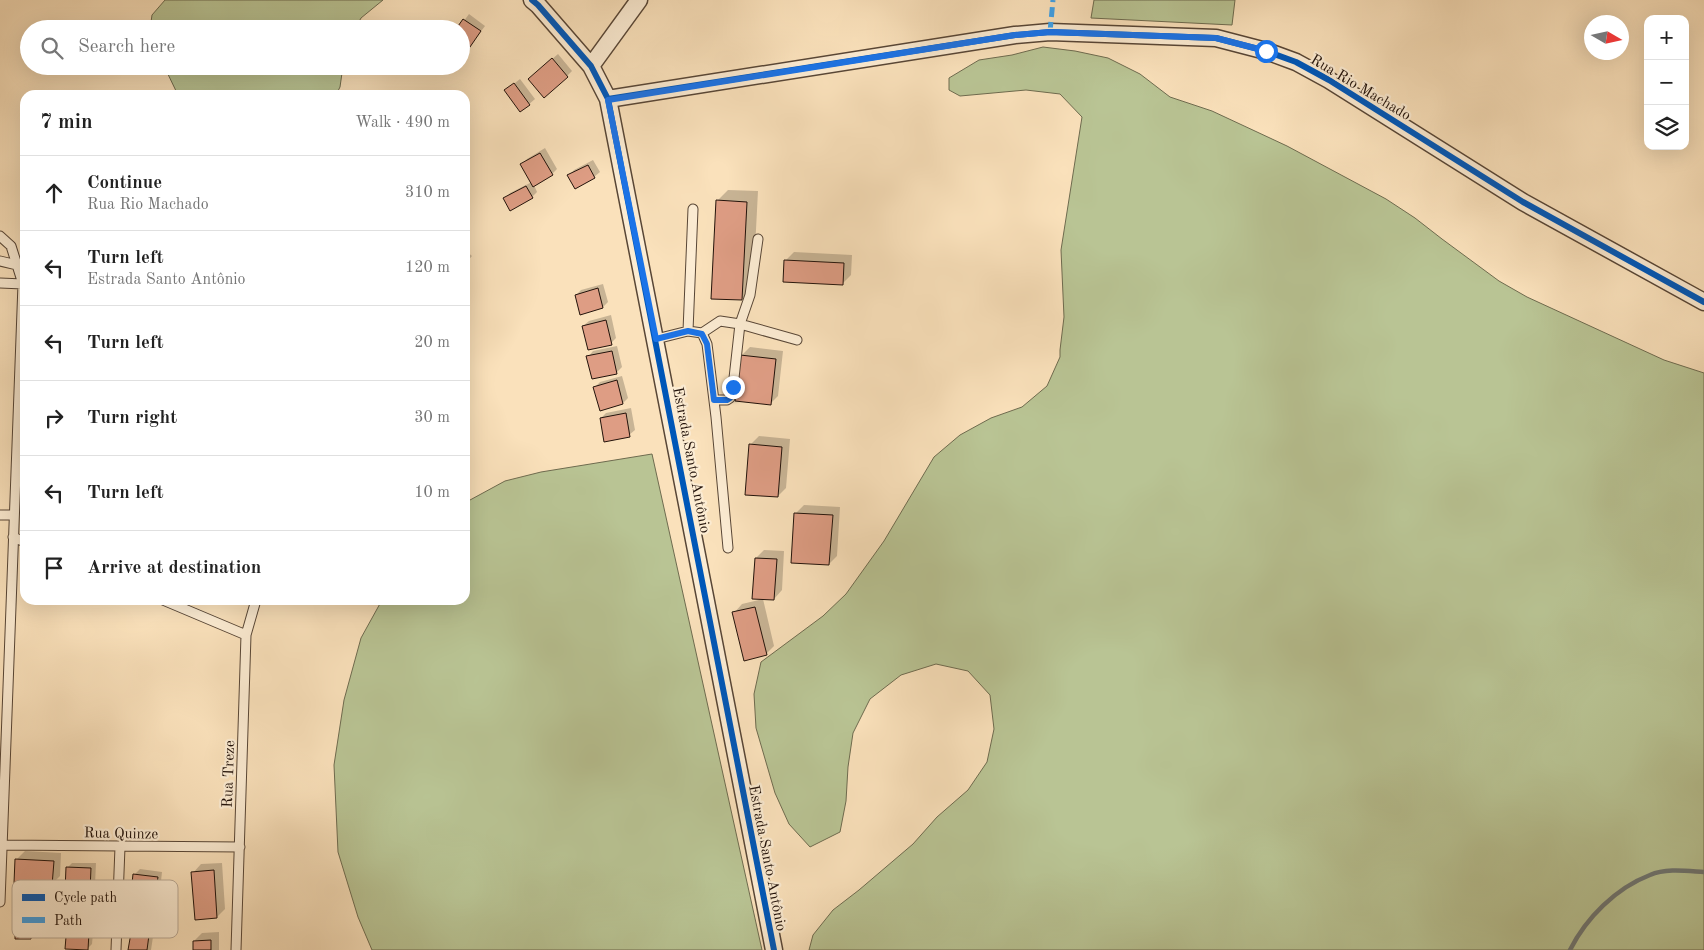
<!DOCTYPE html>
<html lang="en">
<head>
<meta charset="utf-8">
<style>
  body { margin:0; font-family:"Old Standard TT",serif; background:#f6f6f6; color:#222 }
  .controls { position:absolute; right:15px; top:15px; display:grid; overflow:hidden; border-radius:10px; box-shadow:0 5px 20px #0002 }
  .controls button { width:45px; height:45px; display:grid; place-items:center; padding:0; border:0; border-bottom:1px solid #e0e0e0; background:#fff; color:#222; font:25px sans-serif }
  .compass { position:absolute; left:1584px; top:15px; width:45px; height:45px; border-radius:50%; background:#fff; box-shadow:0 5px 20px #0002; rotate:99deg }
  .stop { position:absolute; width:15px; height:15px; margin:-11px; border:4px solid #1a73e8; border-radius:50%; background:#fff }
  .stop.end { background:#1a73e8; border-color:#fff; box-shadow:0 1px 5px #0008 }
  .list { margin:0; padding:0; list-style:none }
  h2 { display:flex; justify-content:space-between; align-items:center; height:65px; margin:0; padding:0 20px; font-size:21px }
  h2 small { font-size:16px; font-weight:400; color:#767676 }
  .list li { display:grid; grid-template-columns:32px 1fr auto; gap:15px; align-items:center; box-sizing:border-box; height:75px; padding:0 20px; border-top:1px solid #e0e0e0 }
  .list b { display:block; font-size:19px; white-space:nowrap }
  .list p { margin:0; font-size:16px; white-space:nowrap; color:#767676 }
  .list em { font-size:16px; font-style:normal; color:#767676 }
  .icon { flex:none; width:28px; height:28px; fill:none; stroke:currentColor; stroke-width:2; stroke-linecap:round; stroke-linejoin:round }
  .map { position:relative; flex:none; width:1704px; height:950px; overflow:hidden }
  .search { position:absolute; background:#fff; box-shadow:0 5px 20px #0002; left:20px; top:20px; width:450px; height:55px; display:flex; align-items:center; gap:12px; box-sizing:border-box; padding:0 18px; border-radius:28px; color:#767676; font-size:19px }
  .panel { position:absolute; background:#fff; box-shadow:0 5px 20px #0002; left:20px; top:90px; width:450px; height:515px; border-radius:15px }
  .map>svg:first-child { display:block }
  .green { fill:#b9c494; stroke:#6e6b4f }
  .shadow { fill:#0003 }
  .lines { fill:none; stroke-linecap:round; stroke-linejoin:round }
  .stream { stroke:#6f7774; stroke-width:4.5 }
  .building { fill:#de9d84; stroke:#22120a }
  .lane-casing { stroke:#584636; stroke-width:11 }
  .street-casing { stroke:#584636; stroke-width:19 }
  .lane { stroke:#fcecd3; stroke-width:9 }
  .street { stroke:#fcecd3; stroke-width:16 }
  .quiet { stroke:#3ea1e9; stroke-width:5; stroke-dasharray:10 5; stroke-linecap:butt }
  .cycleway-casing { stroke:#fcecd3; stroke-width:9 }
  .cycleway { stroke:#0057b8; stroke-width:6 }
  .route { stroke:#1a73e8; stroke-width:6 }
  .labels { text-anchor:middle; stroke-width:4.5; stroke-linejoin:round; paint-order:stroke }
  .street-label { font-size:15px; fill:#22120a; stroke:#fcecd3 }
  .key { fill:#fcecd3; stroke:#bbab97; stroke-width:1 }
  .key-label { font-size:14px; fill:#22120a }
</style>
</head>
<body>
<div class="map">
<svg width="1704" height="950" viewBox="0 0 1704 950">
  <rect width="100%" height="100%" fill="#fae1bb"/>
  <filter id="stains"><feTurbulence type="fractalNoise" baseFrequency=".004" numOctaves="4"/><feColorMatrix values="0 0 0 0 .2 0 0 0 0 .09 0 0 0 0 .02 0 0 0 .5 -.17"/></filter>
  <radialGradient id="worn" r=".72"><stop offset=".6" stop-color="#630" stop-opacity="0"/><stop offset="1" stop-color="#630" stop-opacity=".3"/></radialGradient>
  <path class="green" d="M165,0H383L361,18L355,29H150L152,15Z
    M1094,0H1235L1232,25L1091,18Z
    M1043,47L1075,51L1108,58L1140,74L1170,97L1212,111L1287,146L1386,199L1415,218L1442,239L1499,281L1527,297L1664,360L1704,373V950H809L813,935L833,910L859,890L913,844L937,817L968,790L987,762L994,729L990,695L968,671L936,664L901,675L870,699L853,733L848,767L846,801L840,832L810,847L789,824L775,793L756,728L754,694L761,662L823,616L846,594L884,541L934,457L960,435L991,418L1022,407L1047,386L1060,357V350L1064,317L1061,250L1082,117L1060,94L1026,90L960,96L949,90V78L979,60L1012,55Z
    M164,66H343L340,87L336,95H178Z
    M652,454L762,950H372L358,917L338,852L334,765L344,700L361,638L382,600H465V505L470,500L505,481L541,472Z"/>
  <path class="shadow" d="M469,14L485,26L461,58V29H458Z
    M558,54L572,71L567,76L535,74Z
    M520,79L535,99L521,111L505,91Z
    M545,148L557,169L552,174L534,185L537,192L532,197L505,199L510,193L532,182L522,164L527,159Z
    M593,160L600,172L594,177L569,176L574,170Z
    M728,190L758,191L753,288L742,299L717,201Z
    M465,250L472,256L465,264Z
    M794,252L852,255L851,275L842,284L785,261Z
    M603,284L608,302L603,307L576,295L581,290Z
    M611,315L616,338L611,343L583,326L589,321Z
    M617,346L622,367L616,373L588,357L593,351Z
    M750,347L783,351L778,396L770,404L742,355Z
    M622,376L628,398L623,403L594,388L600,382Z
    M631,408L635,430L629,435L601,418L606,413Z
    M759,436L790,439L786,488L778,496L750,445Z
    M804,505L840,507L837,556L829,564L796,513Z
    M764,550L784,551L782,590L774,599L756,558Z
    M763,599L774,646L766,654L734,613L742,604Z
    M25,851L61,853L60,876L52,884L17,859Z
    M72,863H96L95,885L90,890L67,868Z
    M222,863L225,909L217,917L196,919L193,873L201,864Z
    M140,869L162,872L160,890L155,895L135,874Z
    M22,906H37L36,933L31,938L16,911Z
    M74,908L95,909L92,944L87,949L69,913Z
    M137,928L154,930L151,950H130L132,933Z
    M219,932V950H194V941L202,933Z"/>
  <g class="lines">
    <path class="stream" d="M1570,950C1586,918 1616,888 1650,875C1666,868 1687,871 1704,872"/>
  </g>
  <path class="building" d="M463,19L481,31L461,60V29H456Z
    M552,58L568,77L544,98L528,79Z
    M514,83L530,105L520,112L504,90Z
    M540,153L553,175L533,187L520,164Z
    M588,165L595,178L575,189L567,175Z
    M526,186L533,198L510,211L503,198Z
    M716,200L747,202L742,300L711,299Z
    M784,260L844,263L843,285L783,282Z
    M598,288L603,308L580,315L575,295Z
    M606,320L612,345L588,350L582,326Z
    M612,351L617,374L592,379L586,356Z
    M740,355L776,359L771,405L735,401Z
    M617,380L623,404L600,411L593,387Z
    M626,413L630,437L604,442L600,418Z
    M749,444L782,447L778,497L745,495Z
    M794,513L833,515L829,565L791,563Z
    M755,558L777,559L774,600L752,599Z
    M755,607L767,655L744,661L732,612Z
    M15,859L54,861L52,886L14,883Z
    M66,867L91,868L90,891H65Z
    M214,870L217,918L195,920L191,872Z
    M133,874L158,877L155,896L131,893Z
    M15,911H32L31,939H15Z
    M68,912L90,914L88,950L65,949Z
    M131,933L149,935L147,950H128Z
    M211,940V950H193V941Z"/>
  <g class="lines">
    <g class="lane-casing">
      <path id="lane" d="M0,236L11,246L23,284L0,902
        M0,261L17,265
        M0,283L23,284
        M688,331L693,209
        M702,333L720,321L740,324L797,340
        M656,339L688,331L702,333L707,344L716,417L728,548
        M714,400H727L730,398L733,387L740,324L750,295L758,239
        M0,515H14
        M13,537L25,542
        M163,600L246,635
        M2,845L240,847
        M116,950L120,847
        M236,950L246,635L256,600"/>
    </g>
    <g class="street-casing">
      <path id="street" d="M532,0L538,5L591,66L608,99L774,950
        M591,66L639,0
        M608,99L1015,35L1050,32L1216,38L1266,51L1296,62L1329,80L1523,202L1704,302"/>
    </g>
    <use href="#lane" class="lane"/>
    <use href="#street" class="street"/>
    <path class="quiet" d="M1050,32L1053,0"/>
    <g class="cycleway-casing">
      <path id="cycleway" d="M532,0L538,5L591,66L608,99L774,950
        M608,99L1015,35L1050,32L1216,38L1266,51L1296,62L1329,80L1523,202L1704,302"/>
    </g>
    <use href="#cycleway" class="cycleway"/>
  </g>
  <g class="lines">
    <path class="route" d="M733,387L730,398L727,400H714L707,344L702,334L688,331L656,339L608,100L1015,35L1050,32L1216,38L1266,51"/>
  </g>
  <g class="labels">
    <g class="street-label">
      <text transform="translate(1361 87) rotate(31)" y="5">Rua Rio Machado</text>
      <text transform="translate(692 460) rotate(79)" y="5">Estrada Santo Antônio</text>
      <text transform="translate(228 774) rotate(-88)" y="5">Rua Treze</text>
      <text transform="translate(121 833) rotate(1)" y="5">Rua Quinze</text>
      <text transform="translate(768 858) rotate(79)" y="5">Estrada Santo Antônio</text>
    </g>
  </g>
  <rect x="12" y="880" width="166" height="58" rx="8" class="key"/>
  <rect x="22" y="894" width="23" height="7" fill="#0057b8"/>
  <rect x="22" y="917" width="23" height="6" fill="#3ea1e9"/>
  <g class="key-label">
    <text x="54" y="902">Cycle path</text>
    <text x="54" y="925">Path</text>
  </g>
  <rect width="100%" height="100%" filter="url(#stains)"/>
  <rect width="100%" height="100%" fill="url(#worn)"/>
</svg>
<div class="controls">
<button>+</button>
<button>−</button>
<button><svg class="icon" aria-label="layers" viewBox="0 0 24 24"><path d="M12 4l9 5-9 5-9-5zM3 14l9 5 9-5"/></svg></button>
</div>
<svg class="compass" viewBox="-18 -18 36 36"><path d="M0-13l5 13h-10z" fill="#e53935"/><path d="M0 13l5-13h-10z" fill="#767676"/></svg>
<div class="stop" style="left:1266px;top:51px"></div>
<div class="stop end" style="left:733px;top:387px"></div>
<div class="search"><svg class="icon" aria-label="search" viewBox="0 0 24 24"><circle cx="10" cy="10" r="6"/><path d="M15 15l6 6"/></svg>Search here</div>
<section class="panel">
<h2>7 min<small>Walk · 490 m</small></h2>
<ul class="list">
<li><svg class="icon" aria-label="ahead" viewBox="0 0 24 24"><path d="M12 20V5M6 11l6-6 6 6"/></svg><div><b>Continue</b><p>Rua Rio Machado</p></div><em>310 m</em></li>
<li><svg class="icon" aria-label="left" viewBox="0 0 24 24"><path d="M17 20v-9H6M10 6l-5 5 5 5"/></svg><div><b>Turn left</b><p>Estrada Santo Antônio</p></div><em>120 m</em></li>
<li><svg class="icon" aria-label="left" viewBox="0 0 24 24"><path d="M17 20v-9H6M10 6l-5 5 5 5"/></svg><div><b>Turn left</b></div><em>20 m</em></li>
<li><svg class="icon" aria-label="right" viewBox="0 0 24 24"><path d="M7 20v-9h11M14 6l5 5-5 5"/></svg><div><b>Turn right</b></div><em>30 m</em></li>
<li><svg class="icon" aria-label="left" viewBox="0 0 24 24"><path d="M17 20v-9H6M10 6l-5 5 5 5"/></svg><div><b>Turn left</b></div><em>10 m</em></li>
<li><svg class="icon" aria-label="arrive" viewBox="0 0 24 24"><path d="M6 21V4h12l-3 4 3 4H6"/></svg><div><b>Arrive at destination</b></div></li>
</ul>
</section>
</div>
</body>
</html>
